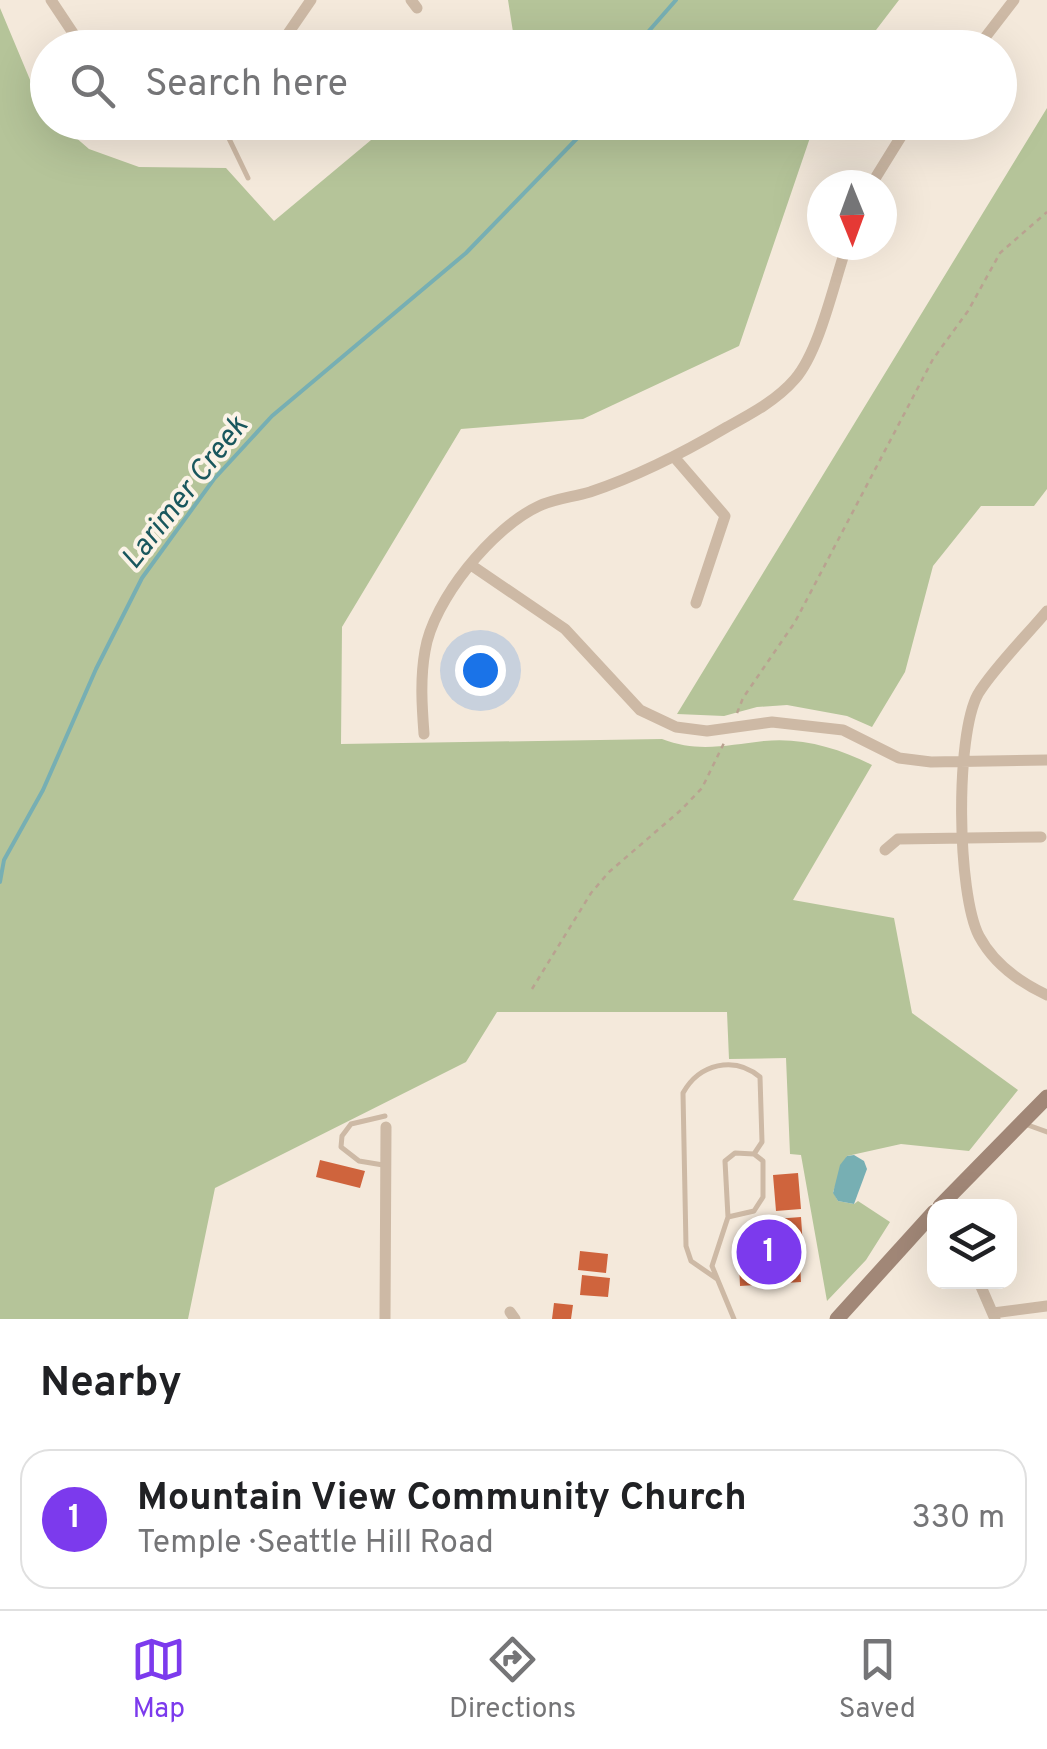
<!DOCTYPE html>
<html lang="en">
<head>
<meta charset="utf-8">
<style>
  body { margin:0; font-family:Overpass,sans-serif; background:#f2f2f2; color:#202124 }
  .controls { position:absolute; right:30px; bottom:30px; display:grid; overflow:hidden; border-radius:20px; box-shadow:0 10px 40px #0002 }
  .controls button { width:90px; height:90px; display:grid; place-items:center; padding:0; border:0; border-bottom:2px solid #e0e0e0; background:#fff; color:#202124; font:50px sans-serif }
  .compass { position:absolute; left:807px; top:170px; width:90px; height:90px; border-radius:50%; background:#fff; box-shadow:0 10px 40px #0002; rotate:179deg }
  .you { position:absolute; left:480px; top:670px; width:35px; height:35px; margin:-25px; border:8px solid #fff; border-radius:50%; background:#1a73e8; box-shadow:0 0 0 15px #1a73e833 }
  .badge { display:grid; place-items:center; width:65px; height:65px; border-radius:50%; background:#7c3aed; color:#fff; font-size:32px; font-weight:700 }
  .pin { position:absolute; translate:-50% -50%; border:5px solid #fff; box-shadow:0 2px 10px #0006 }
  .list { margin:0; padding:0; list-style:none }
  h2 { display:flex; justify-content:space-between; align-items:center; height:130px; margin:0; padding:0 40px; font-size:42px }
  h2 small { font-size:32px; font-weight:400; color:#757577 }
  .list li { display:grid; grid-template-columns:65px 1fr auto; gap:30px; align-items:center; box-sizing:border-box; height:140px; margin:0 20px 20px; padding:0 20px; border:2px solid #e0e0e0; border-radius:30px }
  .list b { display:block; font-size:38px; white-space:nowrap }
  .list p { margin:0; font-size:32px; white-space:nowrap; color:#757577 }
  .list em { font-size:32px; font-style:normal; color:#757577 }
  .icon { flex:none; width:55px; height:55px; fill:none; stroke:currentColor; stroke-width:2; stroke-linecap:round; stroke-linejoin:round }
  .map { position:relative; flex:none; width:1047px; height:1319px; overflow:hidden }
  .search { position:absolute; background:#fff; box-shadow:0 10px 40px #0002; left:30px; right:30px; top:30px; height:110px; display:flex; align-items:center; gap:25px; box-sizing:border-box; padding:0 35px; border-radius:55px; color:#757577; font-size:38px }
  .sheet { height:290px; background:#fff }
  nav { display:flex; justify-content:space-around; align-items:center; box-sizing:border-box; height:140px; border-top:2px solid #e0e0e0; background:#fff; font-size:28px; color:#757577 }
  nav a { display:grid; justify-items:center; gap:5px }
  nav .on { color:#7c3aed }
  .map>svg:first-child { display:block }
  .green { fill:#b5c499 }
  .water { fill:#77afb3 }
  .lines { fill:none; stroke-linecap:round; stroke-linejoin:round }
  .stream { stroke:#77afb3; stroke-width:4 }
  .building { fill:#cf643d }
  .path { stroke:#b9a290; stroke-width:2.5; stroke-dasharray:5 5; stroke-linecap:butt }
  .lane { stroke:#cdb9a5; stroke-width:5 }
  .street { stroke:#cdb9a5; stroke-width:11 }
  .secondary { stroke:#a18777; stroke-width:15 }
  .labels { text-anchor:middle; stroke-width:8; stroke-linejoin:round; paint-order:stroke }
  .water-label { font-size:30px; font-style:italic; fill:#19575d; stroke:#fbf3e7 }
</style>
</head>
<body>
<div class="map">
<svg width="1047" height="1319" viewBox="0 0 1047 1319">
  <rect width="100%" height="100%" fill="#f4e9db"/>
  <path class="green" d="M508,0H899L863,47H505L513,32Z
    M0,8L41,106L47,112L48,122L59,123L89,149L139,167L226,168L274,221L383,130L415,137L468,122L815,123L739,346L583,419L461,429L342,627L341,744L662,739C698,753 727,745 764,741C801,737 839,748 872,765L793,900L894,918L912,1013L1018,1090L969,1151L901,1144L847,1156L833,1192L838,1201L854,1204L858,1201L890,1222L866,1260L827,1301L801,1155L790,1154L786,1058L729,1059L727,1012H497L466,1062L215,1188L188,1319H0Z
    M1047,108V489L1034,506H981L933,566L905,672L872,727L847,716L787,705L757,707L724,716L677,714Z"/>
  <path class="water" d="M854,1155L864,1161L867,1169L854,1204L838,1201L833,1193L840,1165L847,1156Z"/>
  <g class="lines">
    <path class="stream" d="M634,48L676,0
      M0,882L4,860L43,790L96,669L142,578L214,479L272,416L466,253L593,122"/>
  </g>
  <path class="building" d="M320,1160L365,1171L360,1188L316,1177Z
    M798,1173L801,1209L776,1211L773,1175Z
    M801,1217L804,1261H800L801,1282L740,1286L739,1261L743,1260V1247H748L749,1221Z
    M580,1251L608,1254L606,1273L578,1270Z
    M582,1275L610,1278L608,1297L580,1295Z
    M554,1303L573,1305L571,1319H552Z"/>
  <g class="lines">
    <path class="path" d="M737,713L743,698L795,622L933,359L968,311L1000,253L1047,212
      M532,989L591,893L609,872L681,810L702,788L724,743"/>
    <path class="lane" d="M221,122L248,178
      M1025,1124L1047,1132
      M383,1165L359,1161L341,1147L342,1136L351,1124L385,1116
      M728,1217L754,1211L763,1197V1161L754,1154L735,1153L725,1161L728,1217L712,1266L734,1319
      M717,1279L691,1261L686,1246L683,1093C699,1064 734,1055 760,1077L762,1142L754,1154"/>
    <path class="street" d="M51,0L83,48
      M411,0L417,8
      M278,48L311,0
      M977,48L1014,0
      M871,185L910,122
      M675,458L725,516L696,603
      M471,565L565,629L640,710L676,727L707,731L772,722L843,730L899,758L931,762L1047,760
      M1047,611C1027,635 993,669 978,694C955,736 957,893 979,936C994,964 1019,982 1047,995
      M424,734C422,707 420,679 425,651C433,600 493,527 539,506C554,499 573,497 590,492C638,476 683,453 727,427C751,414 777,400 795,379C820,350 834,282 847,245
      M885,850L898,839L1041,837
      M979,1282L995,1319
      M510,1312L515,1319
      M993,1313L1047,1306
      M385,1319L386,1127"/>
    <path class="secondary" d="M940,1206L1047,1097
      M837,1319L934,1212"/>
  </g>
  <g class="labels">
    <g class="water-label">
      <text transform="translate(184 492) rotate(-52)" y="10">Larimer Creek</text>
    </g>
  </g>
</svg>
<div class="controls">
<button><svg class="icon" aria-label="layers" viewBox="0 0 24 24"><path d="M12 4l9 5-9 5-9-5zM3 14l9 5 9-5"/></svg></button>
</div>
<svg class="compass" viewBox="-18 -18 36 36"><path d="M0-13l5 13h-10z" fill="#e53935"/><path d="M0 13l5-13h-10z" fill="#757577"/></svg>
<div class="you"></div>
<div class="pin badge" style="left:769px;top:1252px">1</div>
<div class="search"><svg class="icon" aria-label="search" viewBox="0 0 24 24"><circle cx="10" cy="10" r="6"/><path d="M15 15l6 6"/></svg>Search here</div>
</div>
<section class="sheet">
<h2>Nearby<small></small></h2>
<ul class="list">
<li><span class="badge">1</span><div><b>Mountain View Community Church</b><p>Temple · Seattle Hill Road</p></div><em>330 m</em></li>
</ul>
</section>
<nav>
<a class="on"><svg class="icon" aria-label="map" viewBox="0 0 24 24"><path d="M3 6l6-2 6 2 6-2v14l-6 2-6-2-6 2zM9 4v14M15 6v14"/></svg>Map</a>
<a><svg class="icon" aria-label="directions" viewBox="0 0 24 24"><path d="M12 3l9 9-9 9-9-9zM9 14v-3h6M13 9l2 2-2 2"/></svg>Directions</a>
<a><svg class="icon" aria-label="saved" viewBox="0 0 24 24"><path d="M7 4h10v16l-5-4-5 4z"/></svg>Saved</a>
</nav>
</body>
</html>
